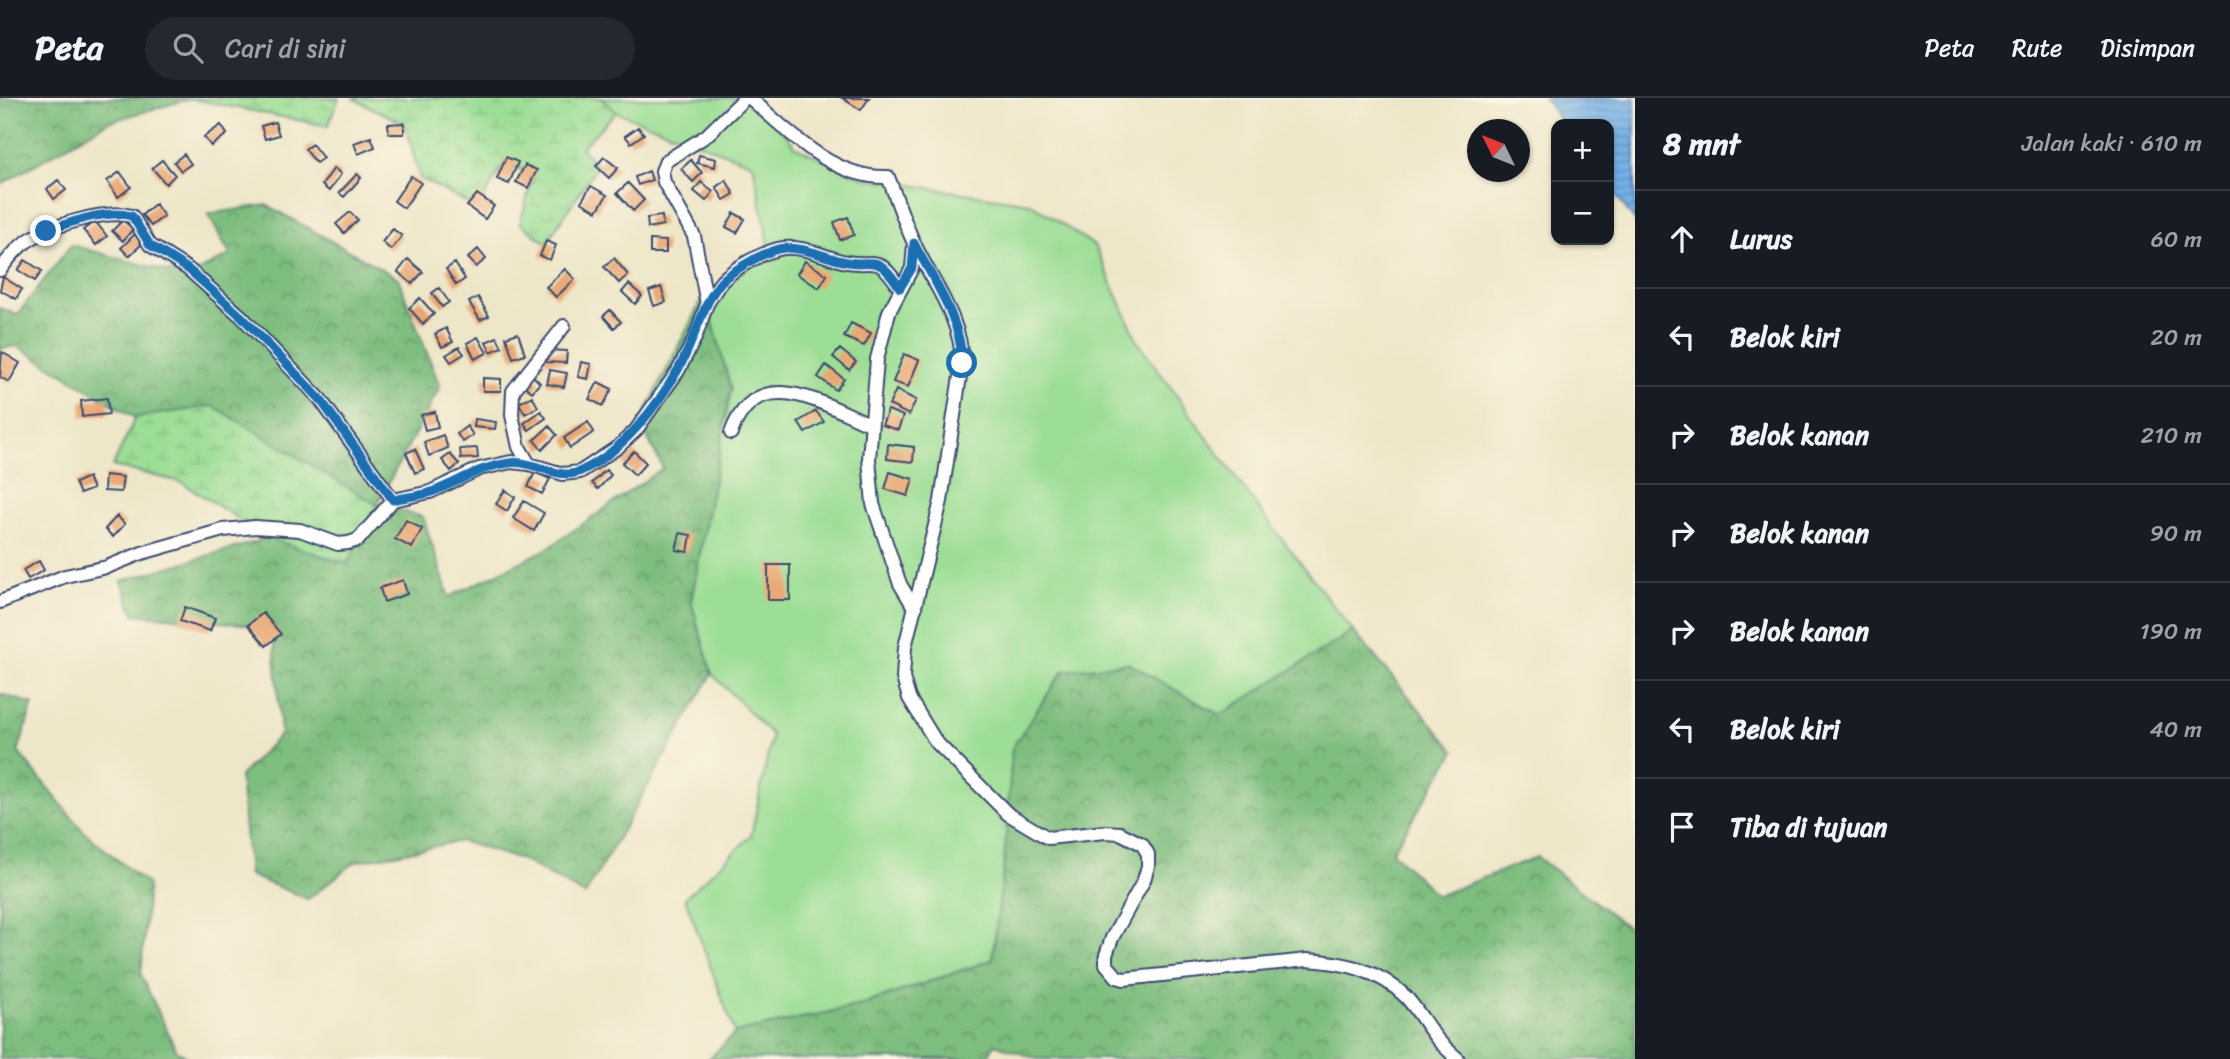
<!DOCTYPE html>
<html lang="id">
<head>
<meta charset="utf-8">
<style>
  body { margin:0; font-family:Sriracha,sans-serif; background:#242831; color:#f1f3f6 }
  .controls { position:absolute; right:21px; top:21px; display:grid; overflow:hidden; border-radius:14px; box-shadow:0 2px 5px #0004 }
  .controls button { width:63px; height:63px; display:grid; place-items:center; padding:0; border:0; border-bottom:2px solid #363941; background:#171b24; color:#f1f3f6; font:35px sans-serif }
  .compass { position:absolute; left:1467px; top:21px; width:63px; height:63px; border-radius:50%; background:#171b24; box-shadow:0 2px 5px #0004; rotate:313deg }
  .stop { position:absolute; width:21px; height:21px; margin:-16px; border:5px solid #1f6fb2; border-radius:50%; background:#fff }
  .stop.end { background:#1f6fb2; border-color:#fff; box-shadow:0 2px 7px #0008 }
  .list { margin:0; padding:0; list-style:none }
  h2 { display:flex; justify-content:space-between; align-items:center; height:91px; margin:0; padding:0 28px; font-size:30px }
  h2 small { font-size:23px; font-weight:400; color:#9ea1a6 }
  .list li { display:grid; grid-template-columns:46px 1fr auto; gap:21px; align-items:center; box-sizing:border-box; height:98px; padding:0 28px; border-top:2px solid #363941 }
  .list b { display:block; font-size:26px; white-space:nowrap }
  .list em { font-size:23px; font-style:normal; color:#9ea1a6 }
  .icon { flex:none; width:38px; height:38px; fill:none; stroke:currentColor; stroke-width:2; stroke-linecap:round; stroke-linejoin:round }
  .map { position:relative; flex:none; width:1635px; height:961px; overflow:hidden }
  header { display:flex; align-items:center; gap:42px; box-sizing:border-box; height:98px; padding:0 35px; background:#171b24; border-bottom:2px solid #363941 }
  header strong { font-size:33px }
  nav { display:flex; gap:38px; margin-inline-start:auto; font-size:24px }
  .search { width:490px; height:63px; background:#242831; display:flex; align-items:center; gap:18px; box-sizing:border-box; padding:0 24px; border-radius:38px; color:#9ea1a6; font-size:26px }
  main { display:flex }
  aside { flex:1; background:#171b24 }
  .map>svg:first-child { display:block }
  .grass { fill:#9cde95; stroke:#5c867a; stroke-width:2 }
  .forest { fill:url(#forest-crowns); stroke:#4c766e; stroke-width:2 }
  .wetland { fill:url(#wetland-marsh); stroke:#5c867a; stroke-width:2 }
  .water { fill:url(#water-rules); stroke:#4770a2; stroke-width:2 }
  .building { fill:#e9a875 }
  .lines { fill:none; stroke-linecap:round; stroke-linejoin:round }
  .minor-casing { stroke:#3b4a6e; stroke-width:16 }
  .minor { stroke:#fff; stroke-width:12 }
  .route { stroke:#1f6fb2; stroke-width:9 }
</style>
</head>
<body>
<header>
<strong>Peta</strong>
<div class="search"><svg class="icon" aria-label="search" viewBox="0 0 24 24"><circle cx="10" cy="10" r="6"/><path d="M15 15l6 6"/></svg>Cari di sini</div>
<nav><a>Peta</a><a>Rute</a><a>Disimpan</a></nav>
</header>
<main>
<div class="map">
<svg width="1635" height="961" viewBox="0 0 1635 961">
  <defs>
    <pattern id="forest-crowns" width="20" height="18" patternUnits="userSpaceOnUse" patternTransform="scale(1.75)"><rect width="20" height="18" fill="#7dbd7e"/><path d="M2 6a3 3 0 1 1 6 0M12 15a3 3 0 1 1 6 0" fill="none" stroke="#669a6a"/></pattern>
    <pattern id="wetland-marsh" width="20" height="14" patternUnits="userSpaceOnUse" patternTransform="scale(1.75)"><rect width="20" height="14" fill="#9cde95"/><path d="M1 5h8M5 5V1M11 12h8M15 12V8" fill="none" stroke="#86bf83"/></pattern>
    <pattern id="water-rules" width="6" height="5" patternUnits="userSpaceOnUse" patternTransform="scale(1.75)"><rect width="6" height="5" fill="#73b0e6"/><path d="M0 2.5h6" fill="none" stroke="#5e90be"/></pattern>
  </defs>
  <rect width="100%" height="100%" fill="#fcf5e5"/>
  <filter id="ink" filterUnits="userSpaceOnUse"><feTurbulence type="fractalNoise" baseFrequency=".0143" numOctaves="2"/><feDisplacementMap in="SourceGraphic" scale="14" xChannelSelector="R" yChannelSelector="G"/><feConvolveMatrix kernelMatrix="1 2 1 2 8 2 1 2 1" color-interpolation-filters="sRGB"/></filter>
  <filter id="wash" filterUnits="userSpaceOnUse"><feTurbulence type="fractalNoise" baseFrequency=".00686" numOctaves="4" result="noise"/><feDisplacementMap in="SourceGraphic" scale="28" xChannelSelector="R" yChannelSelector="G"/><feGaussianBlur stdDeviation="1.57" result="paint"/><feColorMatrix in="noise" values="0 0 0 0 0 0 0 0 0 0 0 0 0 0 0 0 0 1.4 0 .05"/><feComposite in="paint" operator="in"/></filter>
  <g filter="url(#wash)">
    <rect width="100%" height="100%" fill="#eee6c8"/>
    <path class="grass" d="M601,0H755L796,49L864,80L1030,105L1095,148L1138,244L1258,410L1353,533L1220,617L1128,565L1004,766L992,862L861,907L735,935L685,800L751,738L772,637L712,576L691,504L731,291L705,195L771,157L753,66L616,14Z"/>
    <path class="forest" d="M0,0H187L189,1L108,24L0,87Z
      M266,107L398,180L440,289L377,406L423,419L449,499L547,451L663,370L640,325L705,195L731,291L691,503L712,576L585,797L522,762L460,743L355,764L308,801L249,777L240,678L281,636L273,529L134,516L121,483L269,440L347,466L213,308L135,320L17,248L0,251V210L17,217L71,147L187,179L230,157L208,116Z
      M1353,533L1455,653L1392,754L1437,798L1537,759L1635,835V961H1037L995,946L986,961H709L735,935L861,907L992,862L1004,766L1012,650L1063,573L1128,565L1220,617Z
      M0,596L33,606L18,654L84,734L148,787L141,877L176,952L190,961H0Z"/>
    <path class="wetland" d="M187,0H339L328,28Z
      M352,0H601L616,14L581,50L597,68L546,145L520,125L533,80L505,63L478,111L420,80L405,26Z
      M213,308L377,407L347,466L269,440L181,384L113,368L135,320Z"/>
    <path class="water" d="M1544,0H1635V123L1609,88V26H1563Z"/>
    <g id="blocks">
      <path class="building" d="M842,0H869L861,12Z
        M275,24L279,37L265,41L261,28Z
        M404,25V36H389L388,26Z
        M221,27L227,36L211,48L204,39Z
        M638,29L644,36L631,45L625,38Z
        M371,39L375,49L358,56L354,45Z
        M312,46L323,60L316,65L305,51Z
        M184,56L191,66L181,73L174,64Z
        M699,57L716,61L715,69L697,65Z
        M506,59L518,64L509,86L497,81Z
        M604,59L618,70L609,80L596,68Z
        M162,62L175,77L166,86L152,70Z
        M691,62L702,75L693,84L681,71Z
        M525,67L537,72L528,90L516,84Z
        M334,70L341,76L329,93L322,87Z
        M649,73L652,82L638,87L635,79Z
        M120,74L131,89L118,99L107,83Z
        M357,76L361,80L344,99L339,95Z
        M411,78L421,85L404,110L394,103Z
        M58,82L66,92L54,101L47,91Z
        M726,82L734,96L724,102L716,89Z
        M701,84L713,94L706,103L694,93Z
        M628,85L644,102L633,113L617,95Z
        M591,88L607,97L597,113L581,104Z
        M477,96L494,108L485,121L467,108Z
        M155,106L164,118L151,128L142,117Z
        M350,114L358,122L344,135L336,126Z
        M734,115L745,121L737,135L726,129Z
        M662,118L663,127L648,130L647,120Z
        M848,119L854,137L840,142L834,124Z
        M123,122L133,131L123,143L112,133Z
        M95,123L107,138L96,147L83,132Z
        M393,131L402,138L391,152L382,144Z
        M135,136L143,145L129,158L121,150Z
        M650,142L666,143V155H650Z
        M546,143L556,147L550,162L540,158Z
        M478,151L486,161L476,169L468,160Z
        M614,160L628,177L619,185L604,169Z
        M408,161L423,174L412,186L398,174Z
        M25,162L42,173L35,183L18,172Z
        M805,163L827,177L819,190L797,176Z
        M455,165L465,181L456,187L446,171Z
        M565,171L575,181L556,199L546,189Z
        M3,179L22,191L16,201L0,192Z
        M629,186L642,198L635,206L622,194Z
        M661,189L666,204L654,208L649,193Z
        M439,190L449,204L442,209L432,195Z
        M478,199L489,218L480,222L469,204Z
        M420,200L434,216L423,226L409,210Z
        M610,212L621,224L614,230L603,218Z
        M851,225L871,235L864,248L844,239Z
        M446,230L453,244L442,249L435,236Z
        M518,235L525,256L513,260L506,239Z
        M478,239L487,255L475,261L467,245Z
        M497,239L502,249L491,254L486,244Z
        M459,249L464,256L451,264L446,257Z
        M840,251L856,264L849,272L833,259Z
        M546,252L567,253L566,265L545,264Z
        M2,254L20,265L9,284L0,279Z
        M904,256L919,262L908,289L893,284Z
        M581,264L591,266L588,281L578,279Z
        M826,267L844,281L836,292L818,279Z
        M550,272L567,275L564,289L547,286Z
        M531,276L540,285L532,294L522,286Z
        M483,280L501,281V293H483Z
        M598,284L612,291L603,308L589,301Z
        M896,292L916,302L909,317L889,307Z
        M532,298L538,309L525,316L519,305Z
        M107,300L109,316L82,319L81,303Z
        M888,312L903,318L898,332L882,327Z
        M541,313L546,320L529,332L524,325Z
        M816,313L824,324L805,335L798,324Z
        M435,314L438,329L425,332L421,317Z
        M475,321L496,324L495,331L474,329Z
        M588,324L594,334L570,350L564,340Z
        M467,328L473,337L463,344L457,336Z
        M549,328L557,337L542,352L534,342Z
        M443,337L448,350L429,358L424,344Z
        M888,346L914,349L913,364L887,361Z
        M477,350L478,360L461,361L460,351Z
        M415,351L424,371L415,375L406,355Z
        M634,353L646,365L635,377L622,365Z
        M450,356L459,366L451,373L442,362Z
        M606,372L611,377L598,391L592,385Z
        M535,374L550,381L542,396L528,389Z
        M890,374L913,381L908,398L885,391Z
        M105,377L123,379L121,394L104,393Z
        M88,379L93,391L80,396L75,385Z
        M505,392L515,399L507,413L496,406Z
        M524,403L544,415L534,433L513,420Z
        M117,418L125,426L113,439L105,431Z
        M406,422L422,431L412,450L395,441Z
        M680,435L691,437L688,454L676,452Z
        M39,463L44,472L28,481L23,472Z
        M768,467H790V502H768Z
        M403,482L407,496L384,504L380,490Z
        M185,509L215,520L210,533L180,523Z
        M263,515L281,536L266,548L248,527Z"/>
    </g>
  </g>
  <g filter="url(#ink)">
    <use href="#blocks" fill-opacity="0" stroke="#3b4a6e" stroke-width="2"/>
    <g class="lines">
      <g class="minor-casing">
        <path id="minor" d="M750,0C789,34 833,81 888,79C897,101 904,124 914,145C932,184 962,221 962,265L941,403L905,549L903,580L909,600L936,644L1008,716L1048,740L1105,734L1120,735L1142,746L1148,756V768L1144,782L1112,840L1106,857V866L1117,879L1124,881L1307,862C1343,864 1379,872 1406,899C1418,912 1427,929 1438,942C1444,949 1451,955 1458,961
          M914,146L912,170L889,214L877,261L869,361L873,406L900,486L915,511
          M0,172C8,162 15,151 26,144C49,128 105,111 132,118L150,147L188,171L242,219L320,301L393,402
          M707,206C712,198 716,190 722,183C734,170 766,152 784,150C803,148 823,158 842,163C876,171 875,152 900,190
          M731,335C757,263 822,306 870,326
          M529,366L519,349L512,317L513,293L564,228
          M0,504L65,478L107,469L142,455L223,432L255,429L300,432L338,446L348,445L358,442L393,402L430,394L479,371L511,364L529,366L563,376L580,374L618,349L636,332L678,273L695,240L707,206L694,138L664,84L662,73L666,63L706,38L745,0"/>
      </g>
      <use href="#minor" class="minor"/>
    </g>
  </g>
  <g class="lines" filter="url(#ink)">
    <path class="route" d="M46,133C72,124 105,111 132,118L150,147L188,171L242,219L320,301L393,402C405,399 418,398 429,395C458,385 477,369 509,365C533,361 558,384 581,373C622,354 657,309 679,270C694,244 702,206 721,184C729,175 741,169 751,163C760,158 775,150 786,150C804,150 821,157 838,162C873,172 874,150 900,190L912,170L914,145C933,182 962,222 962,265"/>
  </g>
</svg>
<div class="controls">
<button>+</button>
<button>−</button>
</div>
<svg class="compass" viewBox="-18 -18 36 36"><path d="M0-13l5 13h-10z" fill="#e53935"/><path d="M0 13l5-13h-10z" fill="#9ea1a6"/></svg>
<div class="stop" style="left:962px;top:265px"></div>
<div class="stop end" style="left:46px;top:133px"></div>
</div>
<aside>
<h2>8 mnt<small>Jalan kaki · 610 m</small></h2>
<ul class="list">
<li><svg class="icon" aria-label="ahead" viewBox="0 0 24 24"><path d="M12 20V5M6 11l6-6 6 6"/></svg><div><b>Lurus</b></div><em>60 m</em></li>
<li><svg class="icon" aria-label="left" viewBox="0 0 24 24"><path d="M17 20v-9H6M10 6l-5 5 5 5"/></svg><div><b>Belok kiri</b></div><em>20 m</em></li>
<li><svg class="icon" aria-label="right" viewBox="0 0 24 24"><path d="M7 20v-9h11M14 6l5 5-5 5"/></svg><div><b>Belok kanan</b></div><em>210 m</em></li>
<li><svg class="icon" aria-label="right" viewBox="0 0 24 24"><path d="M7 20v-9h11M14 6l5 5-5 5"/></svg><div><b>Belok kanan</b></div><em>90 m</em></li>
<li><svg class="icon" aria-label="right" viewBox="0 0 24 24"><path d="M7 20v-9h11M14 6l5 5-5 5"/></svg><div><b>Belok kanan</b></div><em>190 m</em></li>
<li><svg class="icon" aria-label="left" viewBox="0 0 24 24"><path d="M17 20v-9H6M10 6l-5 5 5 5"/></svg><div><b>Belok kiri</b></div><em>40 m</em></li>
<li><svg class="icon" aria-label="arrive" viewBox="0 0 24 24"><path d="M6 21V4h12l-3 4 3 4H6"/></svg><div><b>Tiba di tujuan</b></div></li>
</ul>
</aside>
</main>
</body>
</html>
